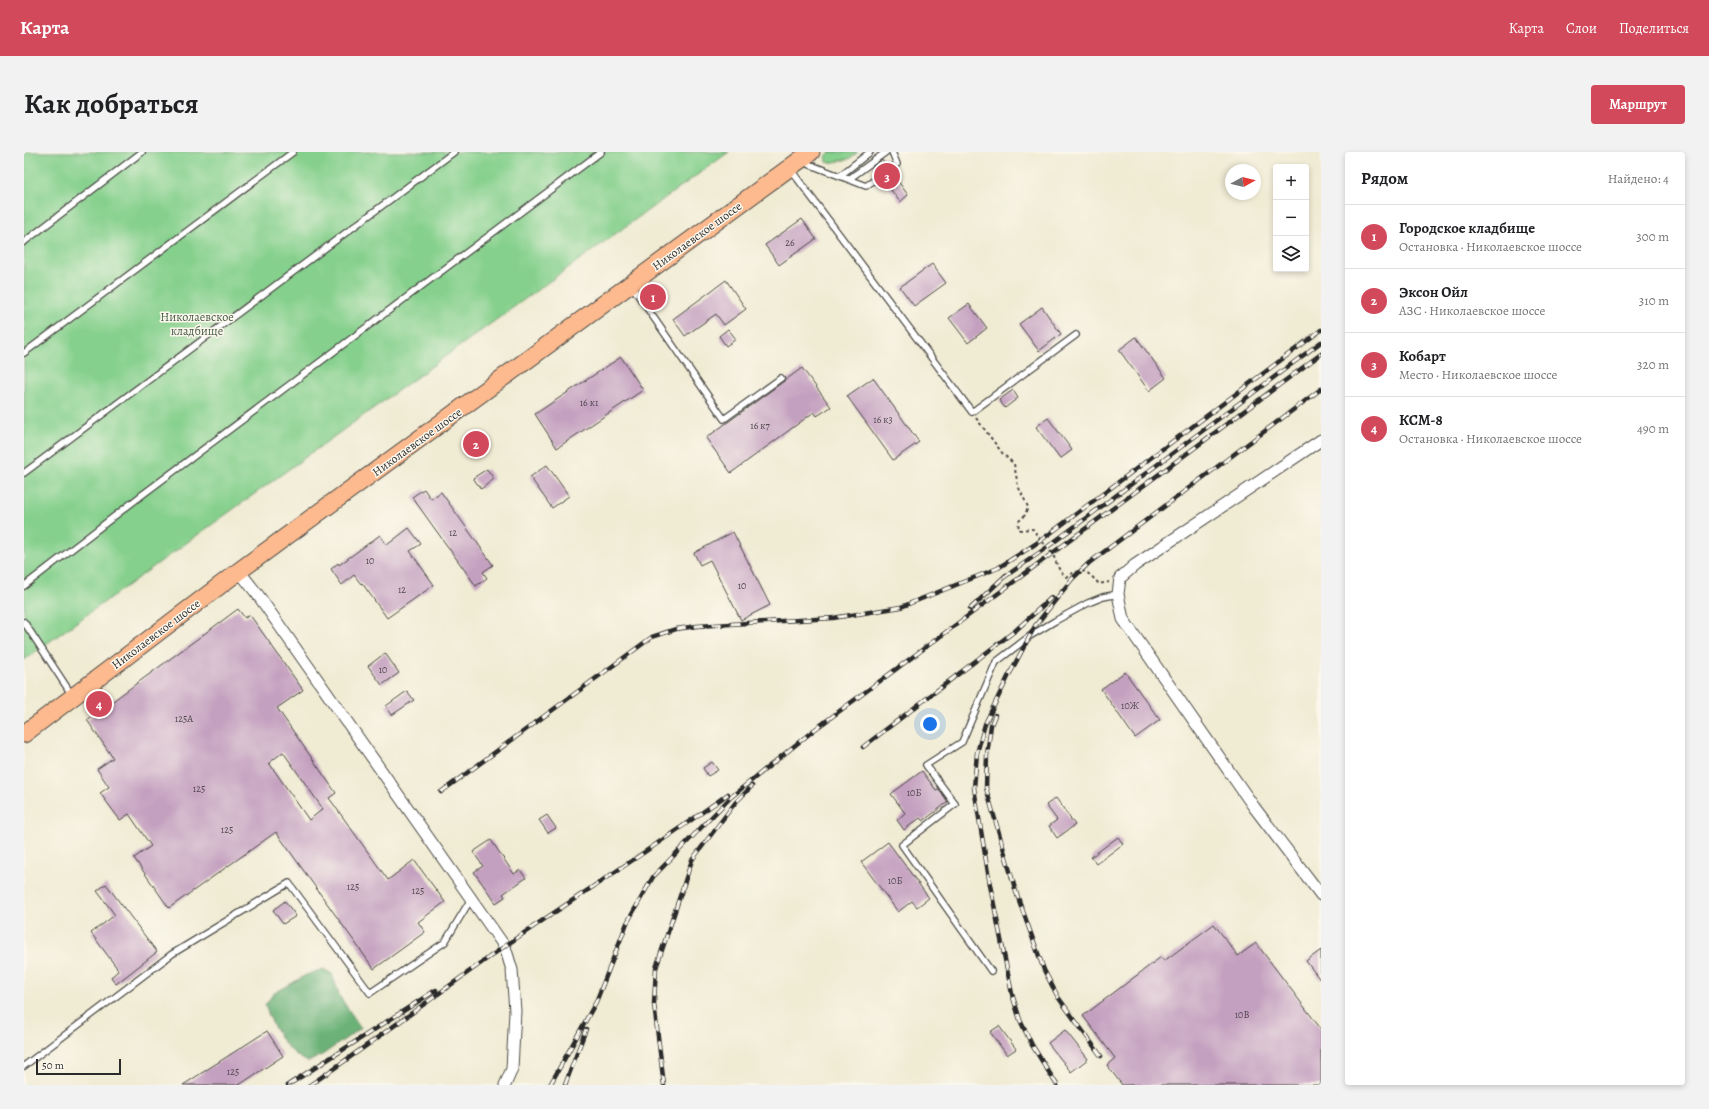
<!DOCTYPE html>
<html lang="ru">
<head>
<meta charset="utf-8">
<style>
  body { margin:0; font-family:Alegreya,serif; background:#f2f2f2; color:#202124 }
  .controls { position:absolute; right:12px; top:12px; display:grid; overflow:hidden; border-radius:4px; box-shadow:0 2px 6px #0003 }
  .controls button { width:36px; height:36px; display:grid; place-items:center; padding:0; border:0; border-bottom:1px solid #e0e0e0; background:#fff; color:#202124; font:20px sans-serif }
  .compass { position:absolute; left:1201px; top:12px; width:36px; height:36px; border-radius:50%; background:#fff; box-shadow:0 2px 6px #0003; rotate:82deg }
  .scale { position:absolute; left:12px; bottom:10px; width:85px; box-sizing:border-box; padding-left:4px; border:2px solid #2b2b2b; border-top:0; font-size:11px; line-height:14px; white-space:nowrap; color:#2b2b2b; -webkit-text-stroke:3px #fbf7ec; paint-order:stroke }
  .you { position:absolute; left:906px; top:572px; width:14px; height:14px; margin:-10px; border:3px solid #fff; border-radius:50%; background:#1a73e8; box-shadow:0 0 0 6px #1a73e833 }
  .badge { display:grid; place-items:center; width:26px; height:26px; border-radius:50%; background:#d1495b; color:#fff; font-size:13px; font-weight:700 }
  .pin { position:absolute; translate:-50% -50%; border:2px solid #fff; box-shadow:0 1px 4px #0006 }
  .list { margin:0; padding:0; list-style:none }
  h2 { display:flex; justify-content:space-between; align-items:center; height:52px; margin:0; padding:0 16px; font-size:17px }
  h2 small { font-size:13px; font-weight:400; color:#757577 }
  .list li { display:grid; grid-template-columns:26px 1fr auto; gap:12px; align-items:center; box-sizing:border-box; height:64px; padding:0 16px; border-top:1px solid #e0e0e0 }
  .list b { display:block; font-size:15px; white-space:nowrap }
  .list p { margin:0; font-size:13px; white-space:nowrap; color:#757577 }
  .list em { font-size:13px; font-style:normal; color:#757577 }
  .icon { flex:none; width:22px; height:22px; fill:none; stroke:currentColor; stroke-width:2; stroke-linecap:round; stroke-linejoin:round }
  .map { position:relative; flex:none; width:1297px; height:933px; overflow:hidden; border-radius:4px }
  header { display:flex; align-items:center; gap:24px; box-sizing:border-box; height:56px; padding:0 20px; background:#d1495b; color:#fff }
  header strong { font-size:19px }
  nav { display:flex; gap:22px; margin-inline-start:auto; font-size:14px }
  .intro { display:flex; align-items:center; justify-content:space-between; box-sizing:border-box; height:96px; padding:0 24px }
  h1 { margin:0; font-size:28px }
  .button { padding:10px 18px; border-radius:4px; background:#d1495b; color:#fff; font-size:14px; font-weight:700 }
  main { display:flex; gap:24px; padding:0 24px }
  aside { flex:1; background:#fff; border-radius:4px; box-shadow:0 2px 6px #0003 }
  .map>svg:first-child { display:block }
  .green { fill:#85d08c; stroke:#587e5c }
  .forest { fill:#6cb278; stroke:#4c6e52 }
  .building { fill:#c4a0c0; fill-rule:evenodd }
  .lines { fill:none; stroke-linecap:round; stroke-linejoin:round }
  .lane-casing { stroke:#494844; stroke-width:8 }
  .street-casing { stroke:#494844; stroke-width:13 }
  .primary-casing { stroke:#494844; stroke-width:19 }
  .path { stroke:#494844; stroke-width:2; stroke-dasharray:3 3; stroke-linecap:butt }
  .lane { stroke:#fff; stroke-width:5.5 }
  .street { stroke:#fff; stroke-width:11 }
  .primary { stroke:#fcba8e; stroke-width:17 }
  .rail-casing { stroke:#2b2b2b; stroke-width:4.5 }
  .rail { stroke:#fbf7ec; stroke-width:3; stroke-dasharray:9; stroke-linecap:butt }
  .labels { text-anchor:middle; stroke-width:3; stroke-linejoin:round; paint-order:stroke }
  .number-label { font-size:10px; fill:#514850 }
  .street-label { font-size:12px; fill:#2b2b2b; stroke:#fbf7ec }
  .park-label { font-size:12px; fill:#465d48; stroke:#fbf7ec }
</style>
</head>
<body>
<header>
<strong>Карта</strong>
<nav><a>Карта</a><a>Слои</a><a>Поделиться</a></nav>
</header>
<div class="intro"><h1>Как добраться</h1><a class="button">Маршрут</a></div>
<main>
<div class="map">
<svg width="1297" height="933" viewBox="0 0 1297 933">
  <rect width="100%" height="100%" fill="#fbf7ec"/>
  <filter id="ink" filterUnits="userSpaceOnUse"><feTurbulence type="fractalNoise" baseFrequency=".025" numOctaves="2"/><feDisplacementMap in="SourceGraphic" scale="8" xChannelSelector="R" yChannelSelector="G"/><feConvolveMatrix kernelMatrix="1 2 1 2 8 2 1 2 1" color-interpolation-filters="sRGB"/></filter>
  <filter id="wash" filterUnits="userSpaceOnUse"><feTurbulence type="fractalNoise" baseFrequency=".012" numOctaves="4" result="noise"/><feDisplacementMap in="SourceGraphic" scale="16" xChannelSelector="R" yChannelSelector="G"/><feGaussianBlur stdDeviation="0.9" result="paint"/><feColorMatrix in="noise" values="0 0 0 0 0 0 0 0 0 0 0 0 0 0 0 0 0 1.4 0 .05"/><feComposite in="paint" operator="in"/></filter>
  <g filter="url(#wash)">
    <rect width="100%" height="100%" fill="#f0ebd3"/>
    <path class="green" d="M0,0H705L0,508Z
      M806,0H834L825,7L805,11L803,10L802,4Z"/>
    <path class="forest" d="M299,817L308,822L316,845L337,876L298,903L284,910C260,898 250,878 241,853L249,842L282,823Z"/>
    <g id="blocks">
      <path class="building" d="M858,8L862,14L854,21L849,15Z
        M868,21L884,43L876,50L859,27Z
        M778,67L792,87L755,113L741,93Z
        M908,112L922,131L890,154L876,135Z
        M702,128L722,157L700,173L692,162L661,184L649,167Z
        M945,152L963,176L944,191L925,166Z
        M1018,155L1037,182L1015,199L995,172Z
        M704,177L712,187L702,194L695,184Z
        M1112,185L1142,226L1125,239L1095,198Z
        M597,205L619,238L533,296L511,262Z
        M778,216L807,255L793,264L790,260L707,321L682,286Z
        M849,226L895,290L869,308L823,244Z
        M989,238L994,246L981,256L975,248Z
        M1024,266L1048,298L1036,307L1012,275Z
        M523,313L545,344L528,356L506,325Z
        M463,317L470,327L457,337L449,326Z
        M400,337L407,347L417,340L469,413L459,420L463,426L452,434L388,345Z
        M385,376L397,392L386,399L410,433L363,466L338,431L337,432L330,423L318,433L307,417L314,411L315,413L356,383L363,393Z
        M709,380L746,453L717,468L686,408L676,413L670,401Z
        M214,457L221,466L226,463L279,538L253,556L312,641L305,646L364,728L390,708L421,750L394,770L401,780L350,817L252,680L145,756L110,706L127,694L105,662L96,668L76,641L85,635L73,617L89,606L63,568ZM259,600L299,657L285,668L245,611Z
        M361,501L375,521L358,533L344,514Z
        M1101,520L1136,568L1111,586L1077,537Z
        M383,539L390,548L368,563L362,554Z
        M688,610L694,618L684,624L679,616Z
        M898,619L912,638L915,637L924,650L899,669L896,666L880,678L873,668L881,661L867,642Z
        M1032,646L1051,673L1033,686L1025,674L1033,668L1022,653Z
        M523,663L532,676L524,681L515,668Z
        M1094,685L1099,692L1072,712L1067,705Z
        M467,688L490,722L496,718L502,726L479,742L481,745L472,751L450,720L459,714L449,700Z
        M864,690L905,746L893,755L888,749L874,760L837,710Z
        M82,732L133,800L92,832L87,825L94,819L93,816L67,781L91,763L73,739Z
        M261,749L272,764L259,772L249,758Z
        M1190,772L1214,804L1232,791L1297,877V933H1098L1083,913L1091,906L1059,864L1137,805L1140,809Z
        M1297,798V829L1282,809Z
        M975,874L992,897L983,903L966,880Z
        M1041,878L1064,907L1047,920L1024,891Z
        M243,879L259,904L215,933H159Z"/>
    </g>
  </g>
  <g filter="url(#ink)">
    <use href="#blocks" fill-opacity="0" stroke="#494844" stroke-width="1"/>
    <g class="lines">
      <g class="lane-casing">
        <path id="lane" d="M779,10L842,34L873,12L868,0
          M767,18L948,260L1052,183
          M817,23L846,0
          M825,27L862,0
          M0,90L118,0
          M607,133L700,267L757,226
          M0,201L269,0
          M0,321L430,0
          M0,434L118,343L577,0
          M0,470L48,543
          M967,819L878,693L931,652L902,613L938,590L972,510L1006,484L1031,469L1064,451L1079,445L1094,442
          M0,914L148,802L265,731L346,841L421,790L447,747"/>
      </g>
      <g class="street-casing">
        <path id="street" d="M1297,288L1111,413L1096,426L1094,442L1099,467L1230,655L1297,743
          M215,419L234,443L481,795L488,818L491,859L488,917L481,933"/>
      </g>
      <g class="primary-casing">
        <path id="primary" d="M0,582L215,419L787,0"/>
      </g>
      <path class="path" d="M952,266L979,302L990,312L994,334L1004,355L1001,363L994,370L995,378L1009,377C1014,386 1021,392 1027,400C1033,408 1033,419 1042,425C1058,414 1063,419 1075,432L1085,430"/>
      <use href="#lane" class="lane"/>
      <use href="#street" class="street"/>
      <use href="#primary" class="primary"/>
      <g class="rail-casing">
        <path id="rail" d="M979,426L1022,396L1297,190
          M946,457L982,423
          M971,563L967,573L963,603L962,636L992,740L1020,818L1034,845L1077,904
          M839,595L992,478L1027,446
          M417,640L628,485L652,477L673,474L809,466L877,455L974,416L1016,389L1297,178
          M264,933L412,838
          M286,933C352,888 416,840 481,794C555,743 631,695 704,642
          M526,933L572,850L603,771L629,725L707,645L790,578L1297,202
          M541,933L562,877
          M640,933L630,852L632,816L668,708L711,651L728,634
          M1033,933L1008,893L996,868L988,842L966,733L950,636L953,601L961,572L984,525L1011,474L1048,427L1065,411L1297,237"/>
      </g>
      <use href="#rail" class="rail"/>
    </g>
  </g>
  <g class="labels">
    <g class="number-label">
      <text x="766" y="94">26</text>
      <text x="565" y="254">16 к1</text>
      <text x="859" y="271">16 к3</text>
      <text x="736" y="277">16 к7</text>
      <text x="429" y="384">12</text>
      <text x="346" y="412">10</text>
      <text x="718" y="437">10</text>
      <text x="378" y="441">12</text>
      <text x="359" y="521">10</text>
      <text x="1106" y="557">10Ж</text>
      <text x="160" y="570">125А</text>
      <text x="175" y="640">125</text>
      <text x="890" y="644">10Б</text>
      <text x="203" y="681">125</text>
      <text x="871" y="732">10Б</text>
      <text x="329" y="738">125</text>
      <text x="394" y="742">125</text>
      <text x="1218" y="866">10В</text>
      <text x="209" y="923">125</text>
    </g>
    <g class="street-label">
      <text transform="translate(673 84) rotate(-36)" y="4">Николаевское шоссе</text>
      <text transform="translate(393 290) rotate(-36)" y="4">Николаевское шоссе</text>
      <text transform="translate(132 482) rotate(-37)" y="4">Николаевское шоссе</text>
    </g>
    <g class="park-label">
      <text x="173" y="169">Николаевское<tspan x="173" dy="14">кладбище</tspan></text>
    </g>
  </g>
</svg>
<div class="controls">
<button>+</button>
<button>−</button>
<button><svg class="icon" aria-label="layers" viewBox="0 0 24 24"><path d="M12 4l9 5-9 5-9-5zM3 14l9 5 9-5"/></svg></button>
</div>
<svg class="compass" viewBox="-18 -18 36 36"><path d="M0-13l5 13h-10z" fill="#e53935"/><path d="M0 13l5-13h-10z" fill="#757577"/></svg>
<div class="scale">50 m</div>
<div class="you"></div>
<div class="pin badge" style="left:629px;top:145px">1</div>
<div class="pin badge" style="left:452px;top:292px">2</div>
<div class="pin badge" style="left:863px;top:24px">3</div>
<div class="pin badge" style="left:75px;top:552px">4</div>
</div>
<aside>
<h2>Рядом<small>Найдено: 4</small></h2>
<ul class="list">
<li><span class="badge">1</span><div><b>Городское кладбище</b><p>Остановка · Николаевское шоссе</p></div><em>300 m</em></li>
<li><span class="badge">2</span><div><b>Эксон Ойл</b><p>АЗС · Николаевское шоссе</p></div><em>310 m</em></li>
<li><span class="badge">3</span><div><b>Кобарт</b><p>Место · Николаевское шоссе</p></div><em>320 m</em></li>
<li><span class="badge">4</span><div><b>КСМ-8</b><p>Остановка · Николаевское шоссе</p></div><em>490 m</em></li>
</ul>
</aside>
</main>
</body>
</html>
